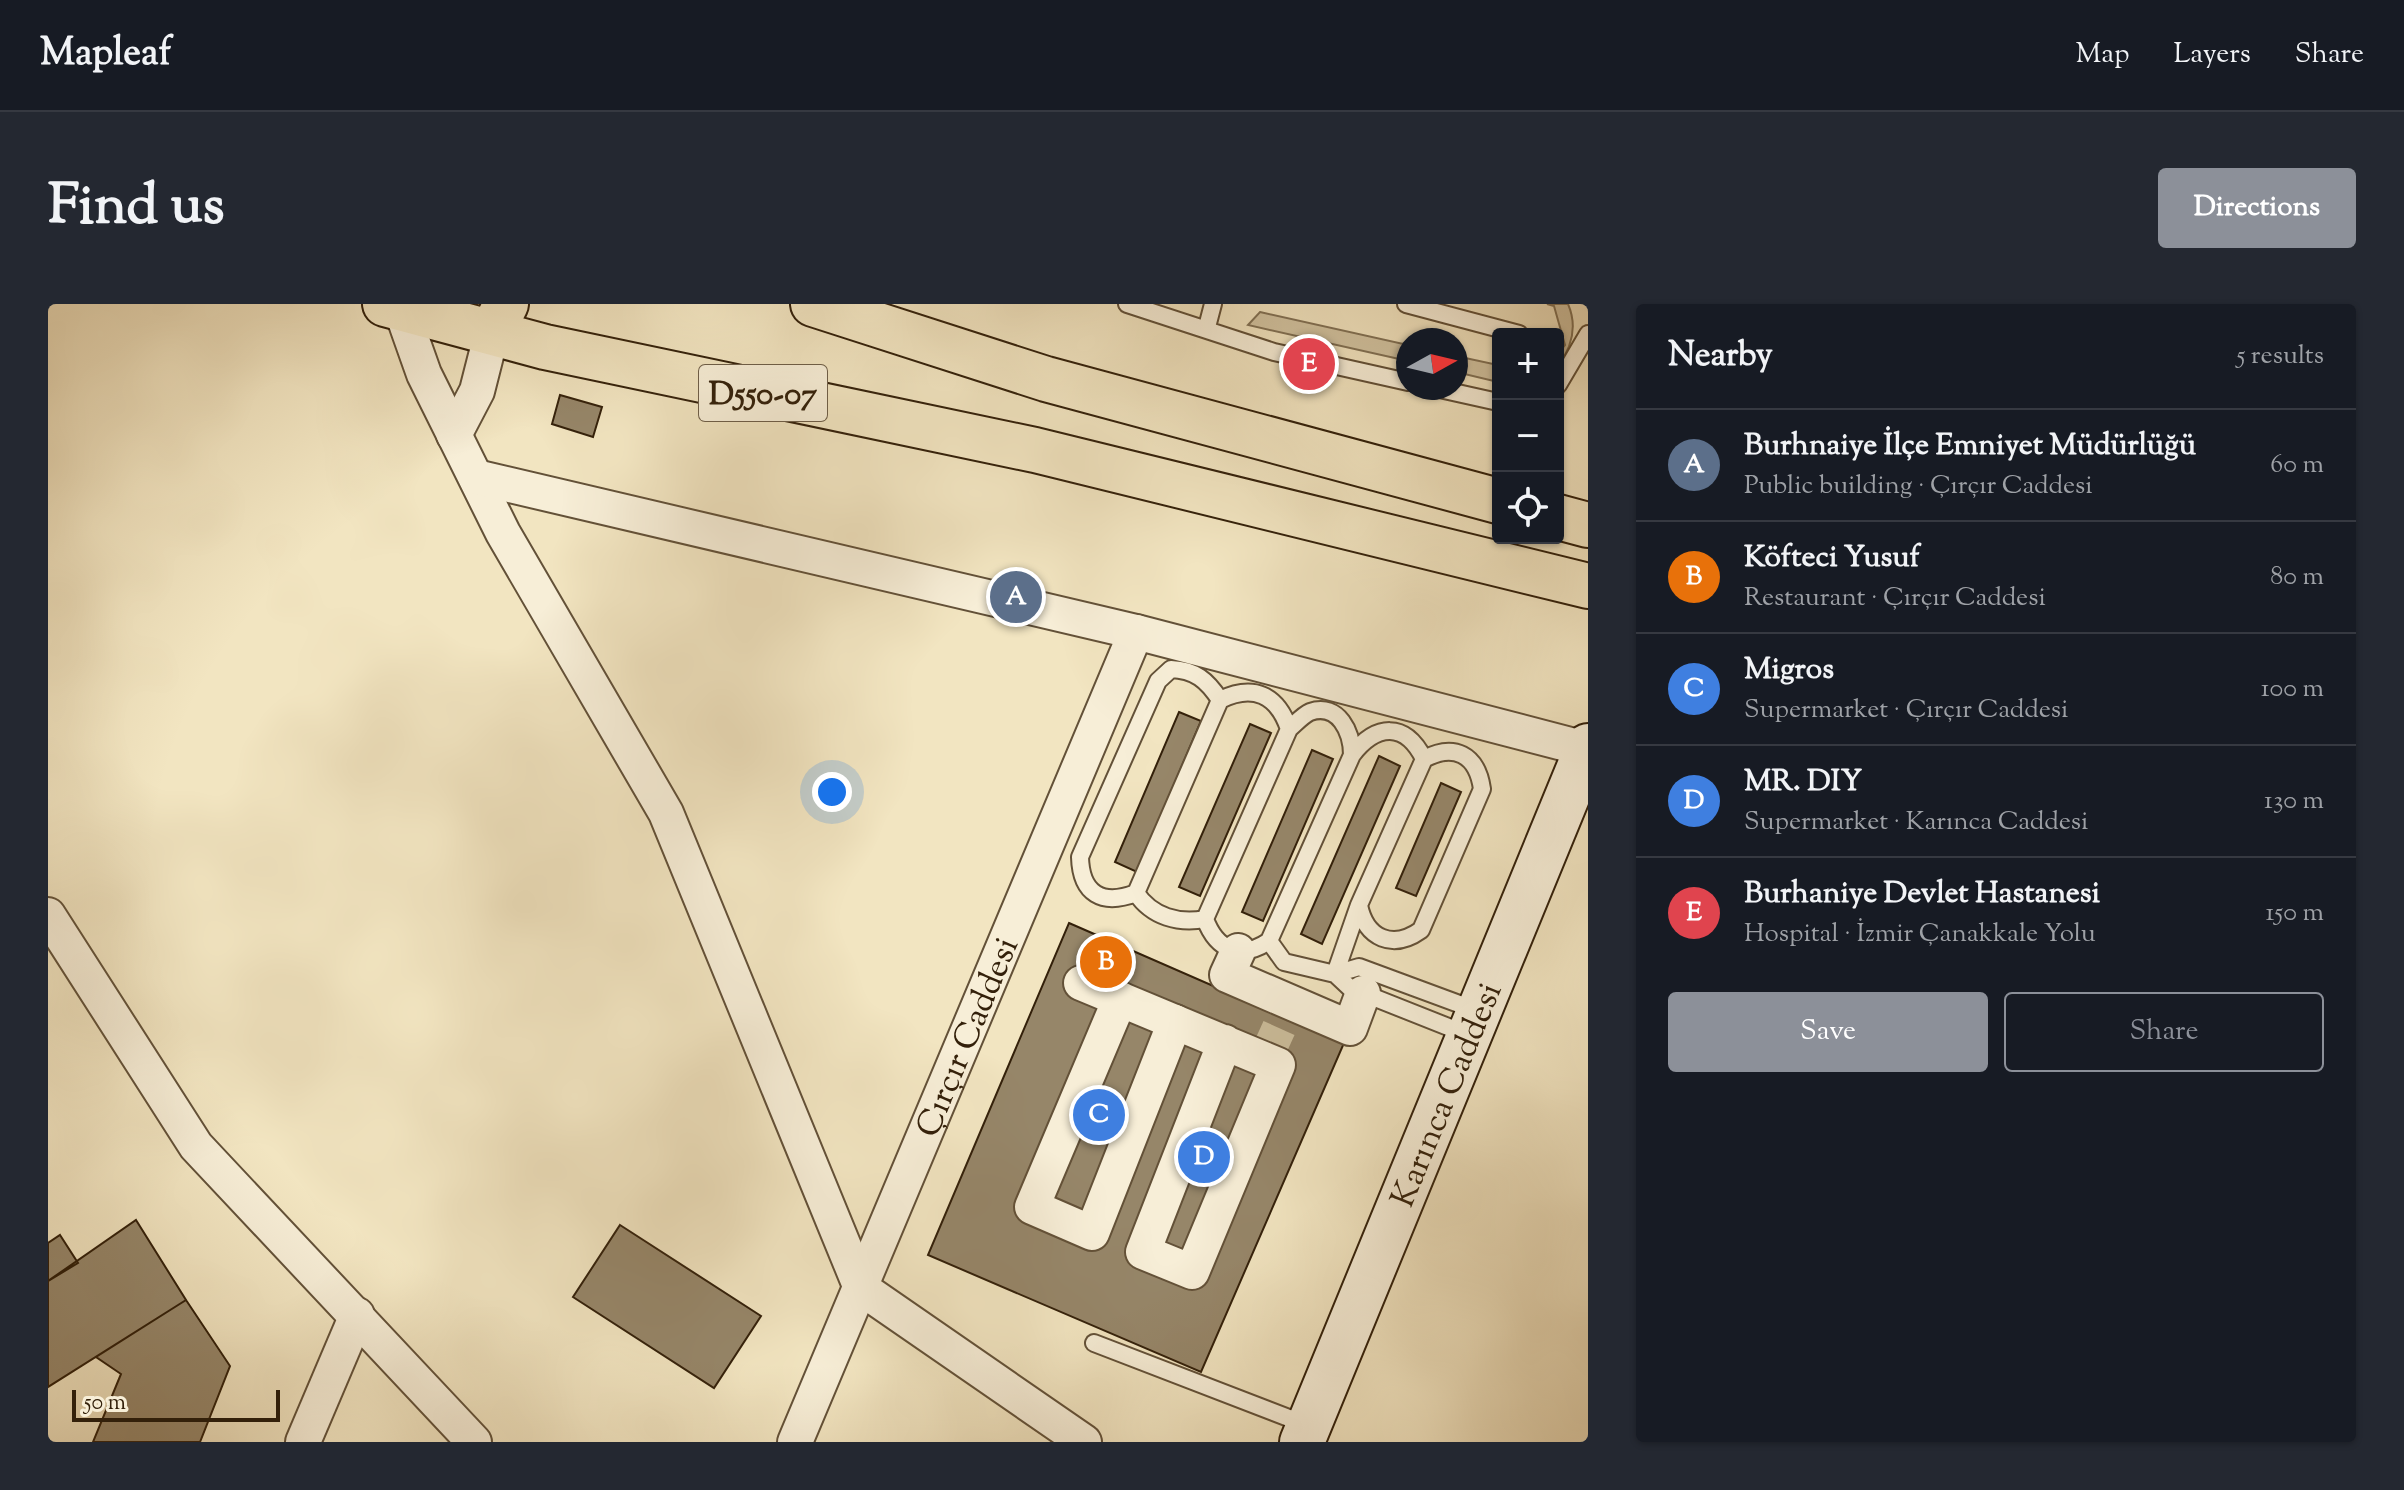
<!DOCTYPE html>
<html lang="en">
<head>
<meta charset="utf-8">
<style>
  body { margin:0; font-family:"Sorts Mill Goudy",serif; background:#242831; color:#f1f3f6 }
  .controls { position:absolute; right:24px; top:24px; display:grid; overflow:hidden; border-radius:8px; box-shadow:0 2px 6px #0004 }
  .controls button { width:72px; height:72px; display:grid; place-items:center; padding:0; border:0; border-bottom:2px solid #363941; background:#171b24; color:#f1f3f6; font:40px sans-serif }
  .compass { position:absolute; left:1348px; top:24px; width:72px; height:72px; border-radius:50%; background:#171b24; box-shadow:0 2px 6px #0004; rotate:82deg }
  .scale { position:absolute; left:24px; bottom:20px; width:208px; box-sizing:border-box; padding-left:8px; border:4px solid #33200a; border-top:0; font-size:22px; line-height:28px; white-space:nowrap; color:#33200a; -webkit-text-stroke:6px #f7eed7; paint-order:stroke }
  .you { position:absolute; left:784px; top:488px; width:28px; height:28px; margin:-20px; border:6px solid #fff; border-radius:50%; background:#1a73e8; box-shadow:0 0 0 12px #1a73e833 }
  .badge { display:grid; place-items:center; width:52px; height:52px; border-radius:50%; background:#8c9099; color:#fff; font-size:26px; font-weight:700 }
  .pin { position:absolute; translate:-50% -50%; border:4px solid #fff; box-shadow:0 2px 8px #0006 }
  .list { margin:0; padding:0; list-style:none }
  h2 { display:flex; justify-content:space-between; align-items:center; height:104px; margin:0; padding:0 32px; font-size:34px }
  h2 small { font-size:26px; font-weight:400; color:#9ea1a6 }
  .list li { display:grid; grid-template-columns:52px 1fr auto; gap:24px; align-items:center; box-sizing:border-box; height:112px; padding:0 32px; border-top:2px solid #363941 }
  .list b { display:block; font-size:30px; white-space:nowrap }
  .list p { margin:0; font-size:26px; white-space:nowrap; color:#9ea1a6 }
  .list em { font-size:26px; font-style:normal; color:#9ea1a6 }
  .actions { display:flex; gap:16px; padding:24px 32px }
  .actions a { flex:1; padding:18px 0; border:2px solid #8c9099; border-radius:8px; text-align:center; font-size:28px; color:#8c9099 }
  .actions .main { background:#8c9099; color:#fff }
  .icon { flex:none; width:44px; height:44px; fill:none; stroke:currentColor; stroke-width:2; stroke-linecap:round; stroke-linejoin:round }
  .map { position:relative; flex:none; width:1540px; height:1138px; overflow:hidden; border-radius:8px }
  header { display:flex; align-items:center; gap:48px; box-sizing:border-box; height:112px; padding:0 40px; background:#171b24; border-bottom:2px solid #363941 }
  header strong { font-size:38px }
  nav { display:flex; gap:44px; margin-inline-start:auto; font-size:28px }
  .intro { display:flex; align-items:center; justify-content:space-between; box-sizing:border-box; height:192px; padding:0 48px }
  h1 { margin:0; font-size:56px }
  .button { padding:20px 36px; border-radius:8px; background:#8c9099; color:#fff; font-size:28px; font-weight:700 }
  main { display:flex; gap:48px; padding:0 48px }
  aside { flex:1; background:#171b24; border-radius:8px; box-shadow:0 2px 6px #0004 }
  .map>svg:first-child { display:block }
  .green { fill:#d2c4a2; stroke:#827256; stroke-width:2 }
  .building { fill:#968669; stroke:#33200a; stroke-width:2 }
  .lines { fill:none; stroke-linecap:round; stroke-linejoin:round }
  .street-tunnel { stroke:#ccbe9c; stroke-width:34; stroke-dasharray:34 17; stroke-linecap:butt }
  .lane-casing { stroke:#635138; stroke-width:20 }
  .street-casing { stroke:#635138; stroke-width:38 }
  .secondary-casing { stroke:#33200a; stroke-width:48 }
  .primary-casing { stroke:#33200a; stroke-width:48 }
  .highway-casing { stroke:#33200a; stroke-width:48 }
  .lane { stroke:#f7eed7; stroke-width:16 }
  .street { stroke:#f7eed7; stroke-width:34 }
  .secondary { stroke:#f7eed7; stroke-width:44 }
  .primary { stroke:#f2e5c1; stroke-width:44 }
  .highway { stroke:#f2e5c1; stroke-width:44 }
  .labels { text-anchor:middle; stroke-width:6; stroke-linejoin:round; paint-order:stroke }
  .shield { fill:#f7eed7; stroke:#6e5e48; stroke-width:2 }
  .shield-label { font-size:32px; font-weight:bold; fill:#33200a }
  .street-label { font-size:34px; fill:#33200a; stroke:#f7eed7 }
</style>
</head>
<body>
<header>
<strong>Mapleaf</strong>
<nav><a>Map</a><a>Layers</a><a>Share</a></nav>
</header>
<div class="intro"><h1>Find us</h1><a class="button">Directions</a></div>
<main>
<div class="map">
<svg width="1540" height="1138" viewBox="0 0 1540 1138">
  <rect width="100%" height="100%" fill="#f2e5c1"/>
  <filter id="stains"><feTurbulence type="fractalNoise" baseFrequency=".0025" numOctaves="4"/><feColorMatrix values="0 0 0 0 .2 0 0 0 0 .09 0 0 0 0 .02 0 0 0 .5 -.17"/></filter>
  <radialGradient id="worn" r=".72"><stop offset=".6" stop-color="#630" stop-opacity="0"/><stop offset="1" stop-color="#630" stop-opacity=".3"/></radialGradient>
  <path class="green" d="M1499,0H1520C1530,23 1524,43 1510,62V50L1517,41L1506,2Z
    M1212,8L1360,41V57L1200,21Z
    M1408,52L1450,61V78L1408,68Z"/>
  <path class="building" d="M512,91L554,103L545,133L504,120Z
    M1131,408L1153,417L1089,568L1067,558Z
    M1202,420L1223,429L1152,592L1131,583Z
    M1264,446L1285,455L1215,617L1194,608Z
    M1331,452L1352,462L1274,640L1253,630Z
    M1393,479L1413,488L1368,592L1348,584Z
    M1021,619L1296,739L1153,1068L880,951Z
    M88,916L138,996L0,1083V977Z
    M572,921L713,1012L666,1084L525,993Z
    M12,931L30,959L0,977V939Z
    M138,996L182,1062L152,1138H45L73,1070L48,1053Z"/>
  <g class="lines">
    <path class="street-tunnel" d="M1217,755L1236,713"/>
    <g class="lane-casing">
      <path id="lane" d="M1079,0L1226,48L1360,78
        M1358,0L1471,30
        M1159,23L1165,0
        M1510,81L1540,30
        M1387,84L1450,98
        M1172,396C1159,376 1147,366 1123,365L1110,377L1032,553C1033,590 1054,602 1088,589L1172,396C1205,380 1229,390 1241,425L1157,615C1169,647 1193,656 1221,637L1304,451C1328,420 1357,417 1376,455
        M1241,425C1247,420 1255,411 1262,408C1291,398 1304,429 1304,451
        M1088,589C1104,613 1131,620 1157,615
        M1221,637L1236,658L1287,670L1311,663L1430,707
        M1287,670L1311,601C1318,635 1345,646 1373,626L1434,485C1429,450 1406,439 1376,455L1311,601
        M1287,670L1302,684L1418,730
        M1046,1039L1259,1121"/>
    </g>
    <g class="street-casing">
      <g id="street">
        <path d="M353,5L376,70L455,229L618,509L813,984L1036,1138"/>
        <path d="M406,131L429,87L444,28"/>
        <path d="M428,173L1088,328L1538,445"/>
        <path d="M0,611L148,842L426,1138"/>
        <path d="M1190,647L1179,671L1302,724L1315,689"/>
        <path d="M1033,679L1230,761L1144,968L1095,948L1177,738"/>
        <path d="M1072,695L984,903L1044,929L1127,718"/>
        <path d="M255,1138L309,1011"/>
        <path id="s1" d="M747,1138L1088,328"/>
      </g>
    </g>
    <g class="secondary-casing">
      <g id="secondary">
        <path id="s2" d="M1254,1138L1540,442"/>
      </g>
    </g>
    <g class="primary-casing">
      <path id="primary" d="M444,28L458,0"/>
    </g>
    <g class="highway-casing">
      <path id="highway" d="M337,0L497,43L987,146L1540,282
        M765,0L998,75L1450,197
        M1510,213L1540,221"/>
    </g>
    <use href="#lane" class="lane"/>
    <use href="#street" class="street"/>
    <use href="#secondary" class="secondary"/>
    <use href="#primary" class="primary"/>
    <use href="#highway" class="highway"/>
  </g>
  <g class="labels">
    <rect class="shield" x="651" y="61" width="128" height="56" rx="6"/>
    <g class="shield-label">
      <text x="715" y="100">D550-07</text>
    </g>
    <g class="street-label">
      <text dy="12" stroke="none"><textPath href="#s1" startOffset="440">Çırçır Caddesi</textPath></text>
      <text dy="12" stroke="none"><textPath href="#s2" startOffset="376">Karınca Caddesi</textPath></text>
    </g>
  </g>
  <rect width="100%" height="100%" filter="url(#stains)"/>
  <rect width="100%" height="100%" fill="url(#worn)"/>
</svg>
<div class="controls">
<button>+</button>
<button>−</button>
<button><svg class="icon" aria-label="locate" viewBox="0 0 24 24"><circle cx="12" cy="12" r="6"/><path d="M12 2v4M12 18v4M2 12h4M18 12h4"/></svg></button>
</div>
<svg class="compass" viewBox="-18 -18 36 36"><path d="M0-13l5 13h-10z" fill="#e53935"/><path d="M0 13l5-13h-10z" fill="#9ea1a6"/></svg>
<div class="scale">50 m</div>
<div class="you"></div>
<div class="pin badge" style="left:968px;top:293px;background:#5c6f8a">A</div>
<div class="pin badge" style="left:1058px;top:658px;background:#e8710a">B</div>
<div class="pin badge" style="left:1051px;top:811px;background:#3f7fe0">C</div>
<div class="pin badge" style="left:1156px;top:853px;background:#3f7fe0">D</div>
<div class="pin badge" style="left:1261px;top:60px;background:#e0444e">E</div>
</div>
<aside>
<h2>Nearby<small>5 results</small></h2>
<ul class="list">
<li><span class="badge" style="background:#5c6f8a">A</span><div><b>Burhnaiye İlçe Emniyet Müdürlüğü</b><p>Public building · Çırçır Caddesi</p></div><em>60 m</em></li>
<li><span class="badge" style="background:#e8710a">B</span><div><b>Köfteci Yusuf</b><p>Restaurant · Çırçır Caddesi</p></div><em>80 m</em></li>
<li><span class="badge" style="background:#3f7fe0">C</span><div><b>Migros</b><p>Supermarket · Çırçır Caddesi</p></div><em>100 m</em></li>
<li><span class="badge" style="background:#3f7fe0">D</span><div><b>MR. DIY</b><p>Supermarket · Karınca Caddesi</p></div><em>130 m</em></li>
<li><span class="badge" style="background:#e0444e">E</span><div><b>Burhaniye Devlet Hastanesi</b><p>Hospital · İzmir Çanakkale Yolu</p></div><em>150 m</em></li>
</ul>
<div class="actions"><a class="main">Save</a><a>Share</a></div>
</aside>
</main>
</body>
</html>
